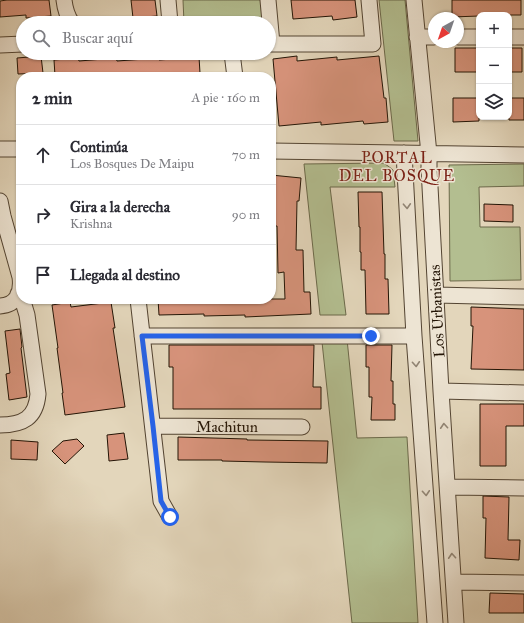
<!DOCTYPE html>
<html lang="es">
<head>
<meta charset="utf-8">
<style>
  body { margin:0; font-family:"IM FELL Great Primer",serif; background:#f7f7f7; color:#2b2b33 }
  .controls { position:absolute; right:12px; top:12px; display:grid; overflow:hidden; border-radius:8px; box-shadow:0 1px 3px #0004 }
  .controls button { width:36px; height:36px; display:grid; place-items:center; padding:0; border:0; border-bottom:1px solid #e1e1e2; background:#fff; color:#2b2b33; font:20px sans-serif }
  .compass { position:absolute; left:428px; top:12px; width:36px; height:36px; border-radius:50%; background:#fff; box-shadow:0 1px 3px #0004; rotate:220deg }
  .stop { position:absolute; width:12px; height:12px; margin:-9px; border:3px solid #2563eb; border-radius:50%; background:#fff }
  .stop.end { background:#2563eb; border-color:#fff; box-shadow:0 1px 4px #0008 }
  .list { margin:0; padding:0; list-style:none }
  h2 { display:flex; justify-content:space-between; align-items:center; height:52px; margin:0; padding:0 16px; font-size:17px }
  h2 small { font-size:13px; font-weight:400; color:#7c7c81 }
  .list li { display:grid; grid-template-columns:26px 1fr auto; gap:12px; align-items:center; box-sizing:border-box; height:60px; padding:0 16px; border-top:1px solid #e1e1e2 }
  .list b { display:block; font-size:15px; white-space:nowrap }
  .list p { margin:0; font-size:13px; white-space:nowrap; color:#7c7c81 }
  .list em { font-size:13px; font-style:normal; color:#7c7c81 }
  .icon { flex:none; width:22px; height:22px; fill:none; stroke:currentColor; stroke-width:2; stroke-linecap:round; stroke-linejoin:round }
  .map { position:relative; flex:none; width:524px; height:623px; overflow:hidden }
  .search { position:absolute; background:#fff; box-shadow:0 1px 3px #0004; left:16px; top:16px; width:260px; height:44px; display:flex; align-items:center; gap:10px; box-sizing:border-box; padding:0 14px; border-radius:22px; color:#7c7c81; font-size:15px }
  .panel { position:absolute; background:#fff; box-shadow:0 1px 3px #0004; left:16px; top:72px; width:260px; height:232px; border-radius:16px }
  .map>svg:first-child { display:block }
  .green { fill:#b3be90; stroke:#6b694a }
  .building { fill:#d7937b; stroke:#231405 }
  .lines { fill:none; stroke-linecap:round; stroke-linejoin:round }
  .street-casing { stroke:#534432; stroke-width:17 }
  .street { stroke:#ede4d3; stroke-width:15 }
  .oneway { stroke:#928676 }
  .route { stroke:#2563eb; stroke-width:5 }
  .labels { text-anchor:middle; stroke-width:3; stroke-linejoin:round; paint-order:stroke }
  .street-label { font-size:15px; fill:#231405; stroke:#ede4d3 }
  .neighbourhood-label { font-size:16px; letter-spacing:1px; fill:#7a1f14; stroke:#ede4d3 }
</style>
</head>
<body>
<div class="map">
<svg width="524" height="623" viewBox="0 0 524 623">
  <rect width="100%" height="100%" fill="#e3d6bb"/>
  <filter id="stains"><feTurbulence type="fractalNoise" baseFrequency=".005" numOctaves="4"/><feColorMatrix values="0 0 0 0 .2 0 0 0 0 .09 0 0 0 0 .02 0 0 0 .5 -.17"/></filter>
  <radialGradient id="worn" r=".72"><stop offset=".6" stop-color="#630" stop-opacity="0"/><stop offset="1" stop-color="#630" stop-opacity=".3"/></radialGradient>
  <path class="green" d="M183,0H261L262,23H184Z
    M379,0H405L418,141H394Z
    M383,163L388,166L393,170L395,187H330L346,315H320L304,164Z
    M524,164V186L479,187L480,227H520L521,280L450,281L449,165Z
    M347,339L357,438L407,437L418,623H352L322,342Z"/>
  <path class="building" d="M7,0H49L51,16L26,18V15L0,17V1Z
    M131,0H155L157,16L133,18Z
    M291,0H355L357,17L333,20L332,16L293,19Z
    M452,0H521V15H479V16L452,17Z
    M455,48H479V72H455Z
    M509,48H522V72H509Z
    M41,56L43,73L18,74L17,58Z
    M297,56V61L337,57V60L379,56L384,98H386L388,122L364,124L363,121L321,125V122L279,126L273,59Z
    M199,57L200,73L176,75V73L136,76L135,73L93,76V73L55,76L54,60L78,58L79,61L116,58L117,61L159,58V60Z
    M453,98H479V121L453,122Z
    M509,98H524V120H509Z
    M271,175L301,178L299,201H297L296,250H303L304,292H310L311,314L245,317V315L204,316V314L159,315L158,299H285L284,272L278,273L277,226H273V199H271Z
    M358,192H382L384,254H385V279H388L389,314H366L365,270H361V252H360V227H359Z
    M484,204L513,205V222L484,221Z
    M70,302L71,307L111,302L115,328H113L125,407L65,415L62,393H63L57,348H58L52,305Z
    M471,307L524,309V370L471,369L473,326H471Z
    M20,329L22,347L21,348L27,397L9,400L6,374L10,373L5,331Z
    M169,345H314L313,387H321V409H173V367H169Z
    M366,345H392L391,381H393V404H395V420H371L372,397H369V367H366Z
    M480,404H524V426H506V466H480Z
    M124,433L128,459L109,461L107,435Z
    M178,437L247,439V440L328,441L327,463L265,462L222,461V460H178Z
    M77,439L84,446L65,464L52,451L63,441Z
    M11,440L38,442L37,460L11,459Z
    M483,496L509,497L508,540H520L519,560L485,558L486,518H483Z
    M490,593L524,594V613H489Z"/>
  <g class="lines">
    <g class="street-casing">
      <path id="street" d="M64,0C65,9 67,16 72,23
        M168,0L170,23
        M268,0L272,44
        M414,0L429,154V168L441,391L456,623
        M417,37H434
        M458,37H479
        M509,37H524
        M269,44H373L369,0
        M0,45L23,44
        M232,53L235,77
        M0,149H21
        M271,151L524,155
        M404,153L414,336L435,623
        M0,201L3,216L20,277C22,292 17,305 0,306
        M436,295L524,297
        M138,299L161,501L170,517
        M142,336H414
        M441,391L524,393
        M0,425C23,425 36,418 38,394L27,315L24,305L18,294
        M153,426L302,427
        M448,487L524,488
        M454,582L524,583"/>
    </g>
    <use href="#street" class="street"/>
  </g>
  <defs><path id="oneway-chevron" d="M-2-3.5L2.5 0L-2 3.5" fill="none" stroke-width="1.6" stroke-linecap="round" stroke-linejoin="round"/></defs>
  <g class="oneway">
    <use href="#oneway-chevron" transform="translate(407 206) rotate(87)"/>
    <use href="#oneway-chevron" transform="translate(416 364) rotate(86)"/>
    <use href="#oneway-chevron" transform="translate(444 426) rotate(-94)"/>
    <use href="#oneway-chevron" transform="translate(426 493) rotate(86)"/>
    <use href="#oneway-chevron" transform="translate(452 556) rotate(-94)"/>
  </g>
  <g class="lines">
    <path class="route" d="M170,517L161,501L153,426L142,336H371"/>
  </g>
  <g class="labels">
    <g class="street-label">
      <text transform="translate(437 311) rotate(-93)" y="5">Los Urbanistas</text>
      <text x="227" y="432">Machitun</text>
    </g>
    <g class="neighbourhood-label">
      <text x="397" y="163">PORTAL<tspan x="397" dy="18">DEL BOSQUE</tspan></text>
    </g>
  </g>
  <rect width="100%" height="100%" filter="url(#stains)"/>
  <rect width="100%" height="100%" fill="url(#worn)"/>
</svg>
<div class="controls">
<button>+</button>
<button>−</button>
<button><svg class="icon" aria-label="layers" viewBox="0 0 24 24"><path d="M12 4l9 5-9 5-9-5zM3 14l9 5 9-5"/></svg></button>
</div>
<svg class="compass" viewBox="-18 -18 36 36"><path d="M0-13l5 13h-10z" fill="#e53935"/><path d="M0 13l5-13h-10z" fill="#7c7c81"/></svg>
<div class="stop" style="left:170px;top:517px"></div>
<div class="stop end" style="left:371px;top:336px"></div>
<div class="search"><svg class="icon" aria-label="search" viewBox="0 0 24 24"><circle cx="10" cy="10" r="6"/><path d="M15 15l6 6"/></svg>Buscar aquí</div>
<section class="panel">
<h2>2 min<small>A pie · 160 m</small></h2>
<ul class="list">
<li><svg class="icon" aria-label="ahead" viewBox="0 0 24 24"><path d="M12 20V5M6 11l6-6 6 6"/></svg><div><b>Continúa</b><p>Los Bosques De Maipu</p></div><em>70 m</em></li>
<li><svg class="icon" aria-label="right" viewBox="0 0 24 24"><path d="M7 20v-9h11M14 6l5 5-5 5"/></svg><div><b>Gira a la derecha</b><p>Krishna</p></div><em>90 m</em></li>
<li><svg class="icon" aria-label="arrive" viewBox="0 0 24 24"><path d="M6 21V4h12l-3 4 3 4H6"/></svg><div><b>Llegada al destino</b></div></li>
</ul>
</section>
</div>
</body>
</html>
